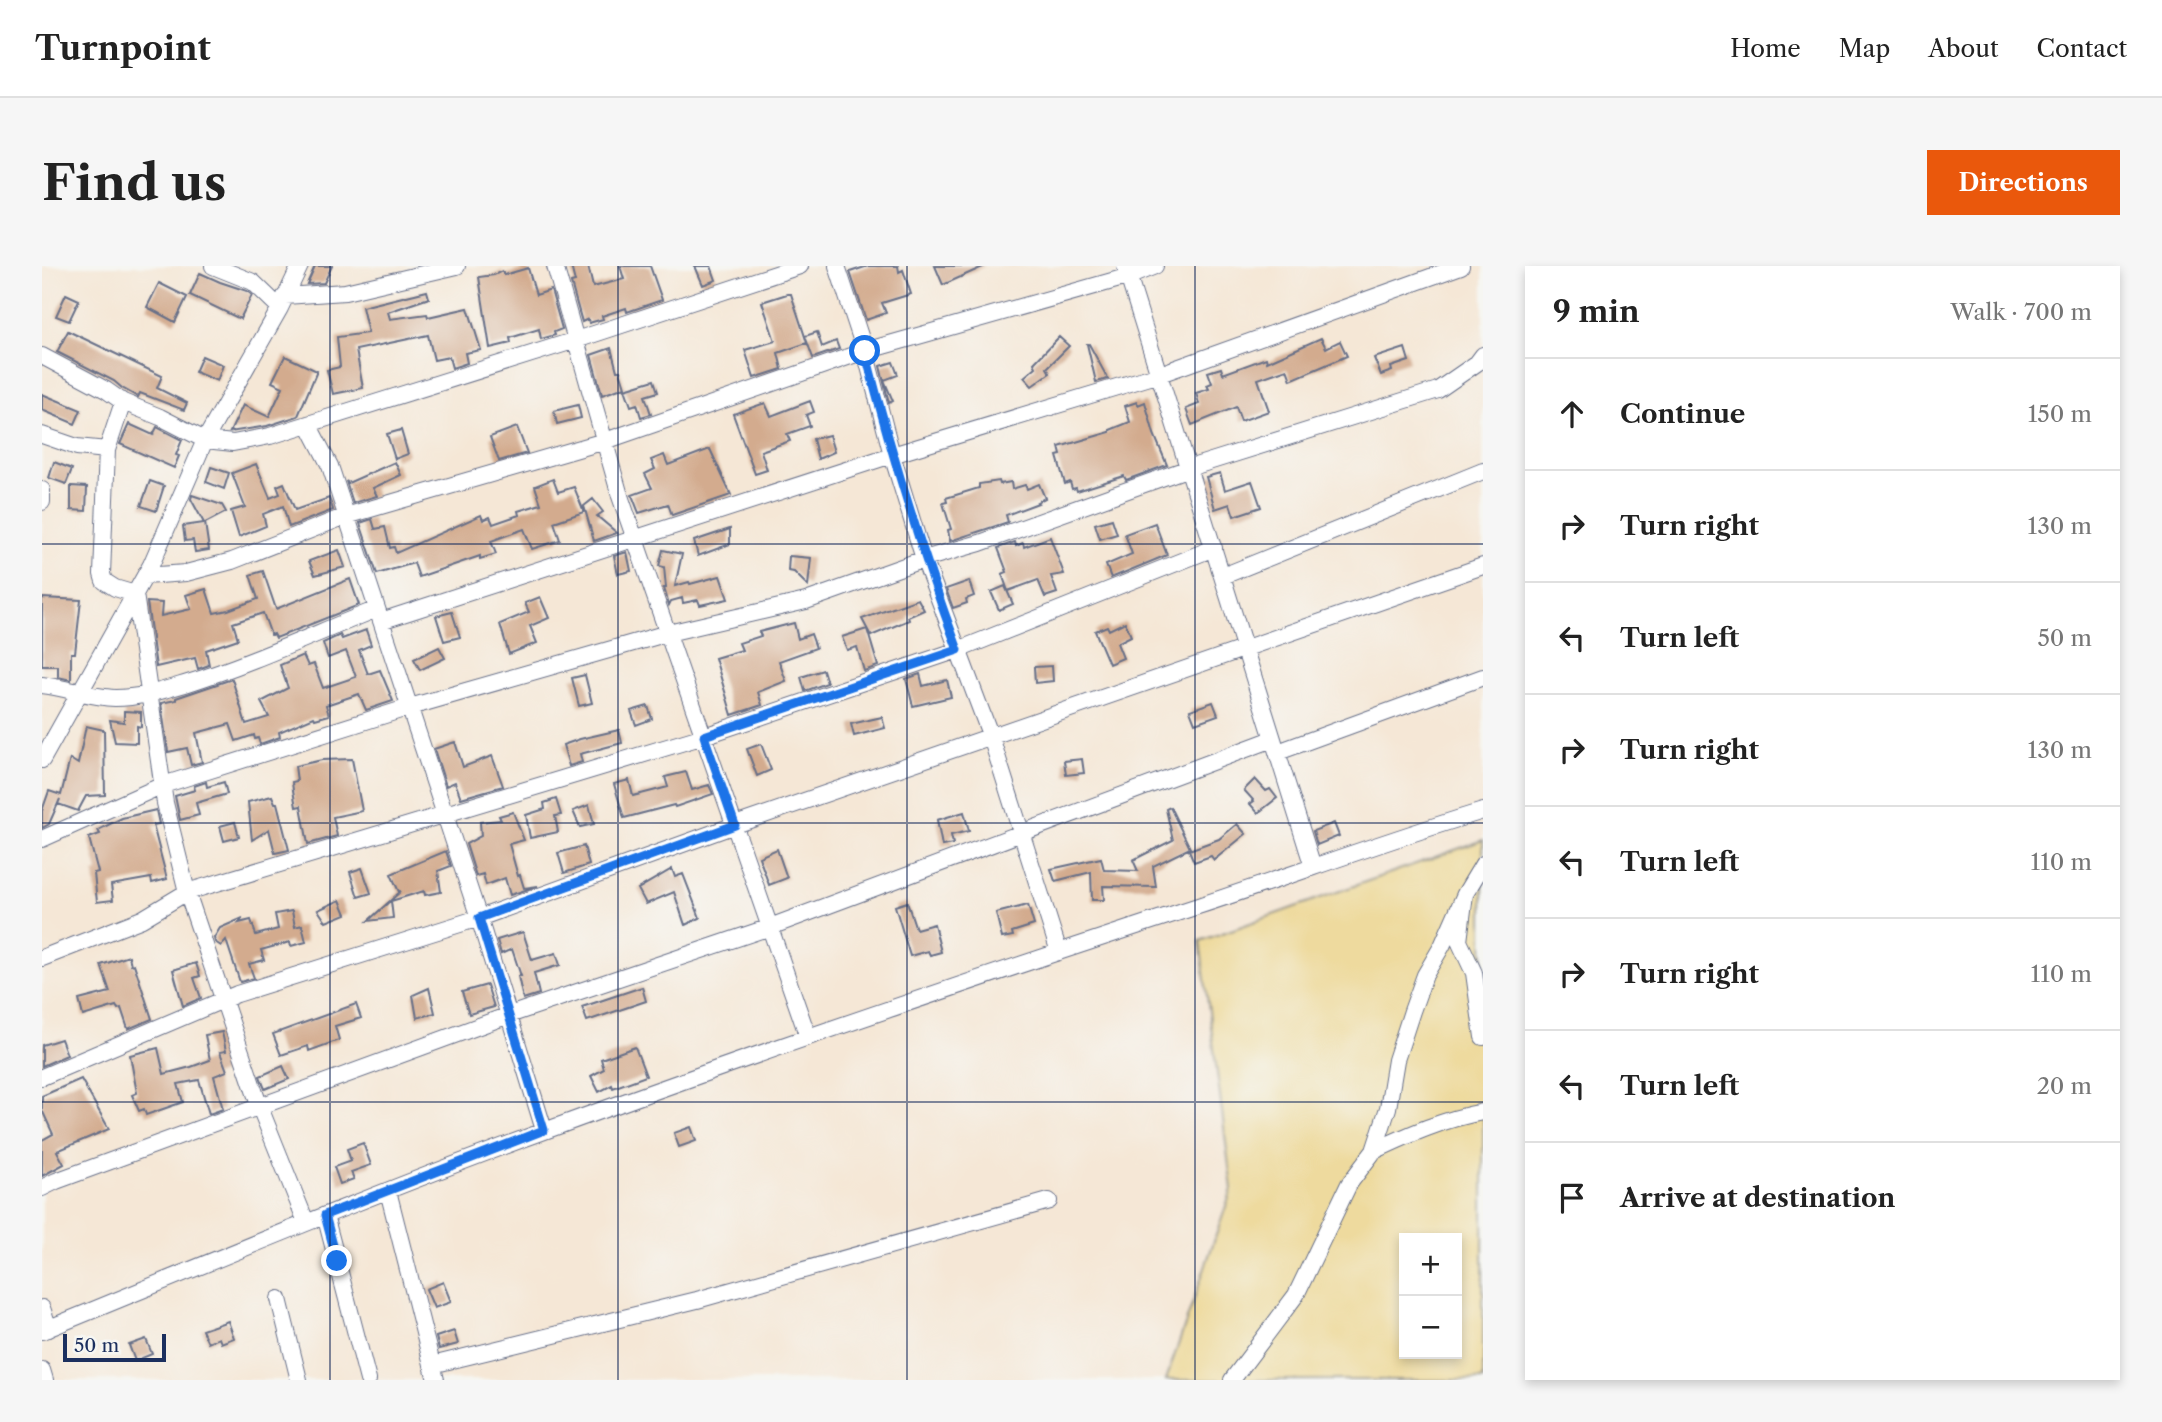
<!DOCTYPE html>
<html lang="en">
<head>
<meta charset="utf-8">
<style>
  body { margin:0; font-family:"Libre Caslon Text",serif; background:#f6f6f6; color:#222 }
  .controls { position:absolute; right:21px; bottom:21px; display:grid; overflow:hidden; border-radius:0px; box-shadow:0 4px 10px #0003 }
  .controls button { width:63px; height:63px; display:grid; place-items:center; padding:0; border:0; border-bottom:2px solid #e0e0e0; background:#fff; color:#222; font:35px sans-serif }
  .scale { position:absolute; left:21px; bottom:18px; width:103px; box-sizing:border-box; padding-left:7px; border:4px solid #1b2f5e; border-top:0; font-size:19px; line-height:24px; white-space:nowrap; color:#1b2f5e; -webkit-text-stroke:5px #f6f6f2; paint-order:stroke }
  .stop { position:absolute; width:21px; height:21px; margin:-16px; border:5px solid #1a73e8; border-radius:50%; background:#fff }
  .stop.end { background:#1a73e8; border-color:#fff; box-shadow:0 2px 7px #0008 }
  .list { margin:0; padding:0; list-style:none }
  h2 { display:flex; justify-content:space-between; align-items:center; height:91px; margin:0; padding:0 28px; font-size:30px }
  h2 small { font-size:23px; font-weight:400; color:#767676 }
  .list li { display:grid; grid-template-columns:46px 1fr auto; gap:21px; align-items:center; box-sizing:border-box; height:112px; padding:0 28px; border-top:2px solid #e0e0e0 }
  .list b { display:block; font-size:26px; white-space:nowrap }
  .list em { font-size:23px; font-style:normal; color:#767676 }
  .icon { flex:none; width:38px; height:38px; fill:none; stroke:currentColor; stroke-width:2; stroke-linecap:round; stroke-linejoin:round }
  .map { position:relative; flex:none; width:1441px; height:1114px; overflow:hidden; border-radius:0px }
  header { display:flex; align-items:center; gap:42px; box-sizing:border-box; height:98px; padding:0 35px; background:#fff; border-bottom:2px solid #e0e0e0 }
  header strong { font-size:33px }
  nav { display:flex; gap:38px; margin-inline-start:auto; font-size:24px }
  .intro { display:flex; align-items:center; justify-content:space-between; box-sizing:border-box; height:168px; padding:0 42px }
  h1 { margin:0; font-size:49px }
  .button { padding:18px 32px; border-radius:0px; background:#ea580c; color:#fff; font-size:24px; font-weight:700 }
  main { display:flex; gap:42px; padding:0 42px }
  aside { flex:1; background:#fff; border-radius:0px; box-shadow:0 4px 10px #0003 }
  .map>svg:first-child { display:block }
  .sand { fill:#eeda9e; stroke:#84847e; stroke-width:2; fill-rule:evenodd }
  .building { fill:#d3ab8e }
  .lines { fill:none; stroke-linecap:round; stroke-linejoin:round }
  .minor-casing { stroke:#676f88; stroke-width:18 }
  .minor { stroke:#fff; stroke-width:16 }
  .route { stroke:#1a73e8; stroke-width:9 }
  .grid { fill:none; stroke:#1b2f5e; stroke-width:2; stroke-opacity:0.55 }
</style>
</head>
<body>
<header>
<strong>Turnpoint</strong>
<nav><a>Home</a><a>Map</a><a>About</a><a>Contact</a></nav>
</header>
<div class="intro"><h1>Find us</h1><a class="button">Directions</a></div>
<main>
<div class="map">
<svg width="1441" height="1114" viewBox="0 0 1441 1114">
  <rect width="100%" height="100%" fill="#f6f6f2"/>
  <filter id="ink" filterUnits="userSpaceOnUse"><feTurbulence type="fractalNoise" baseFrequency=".0143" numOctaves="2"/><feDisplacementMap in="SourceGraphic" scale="14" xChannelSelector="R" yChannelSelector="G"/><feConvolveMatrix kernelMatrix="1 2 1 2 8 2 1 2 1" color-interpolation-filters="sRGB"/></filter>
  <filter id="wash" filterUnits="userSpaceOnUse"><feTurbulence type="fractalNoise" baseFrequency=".00686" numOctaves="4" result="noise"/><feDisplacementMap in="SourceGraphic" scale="28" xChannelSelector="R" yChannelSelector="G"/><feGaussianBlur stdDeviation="1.57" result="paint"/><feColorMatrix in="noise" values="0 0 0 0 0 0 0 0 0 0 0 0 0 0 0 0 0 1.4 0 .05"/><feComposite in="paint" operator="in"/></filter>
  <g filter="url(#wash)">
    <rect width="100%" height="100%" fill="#f5e7d6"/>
    <path class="sand" d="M1441,574V1114H1124L1190,923L1158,675ZM1362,972H1415V1088H1362Z"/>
    <g id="blocks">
      <path class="building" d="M273,0H290L282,17L265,18Z
        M529,0H546L551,21L582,13L578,0H608L620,34L585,46L584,42L560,50L561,53L547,57L546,53L540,56L529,17L533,16Z
        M653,0H669L674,14L661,19Z
        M826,0H856L857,6L861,4L869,28L840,37L844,47L824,54L808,6Z
        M893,0H943L901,19Z
        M486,2L494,29L509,24L520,63L512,66L513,69L499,73L497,63L468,72L469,77L448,82L437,11L452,9L460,5L462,9Z
        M158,7L178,16L205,25L210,29L198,53L148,29Z
        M117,17L145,31L133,56L105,41Z
        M385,25L387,32L346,46L348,53L385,48L386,51L426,42L439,84L423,87L425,97L410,102L407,91L392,94L386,69L314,84L321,122L291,128L285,104L298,101L295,71L326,67L320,41Z
        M24,28L37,34L27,55L14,50Z
        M745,28H749L765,77L736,87L740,103L712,112L703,84L733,75L720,36Z
        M26,65L120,110L115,122L145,137L142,144L98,127L96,131L80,122L72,115L15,86Z
        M775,66L780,81L794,75L797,83L771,92L763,70Z
        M1017,71L1027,80L1005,102L1008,107L990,120L982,111L994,101L992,97Z
        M1279,72L1284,82L1298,75L1305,90L1249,114L1245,103L1216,113L1227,145L1199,155L1194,141L1150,159L1144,143L1157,138L1154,127L1167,123L1165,119L1170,117L1166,106L1179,102L1181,108L1224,92L1225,96Z
        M1045,78H1047L1066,113L1054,116Z
        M569,82L575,105H578L583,121L560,129L549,89Z
        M1363,82L1367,95L1349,101L1350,105L1339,109L1332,92Z
        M160,90L181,99L175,115L153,106Z
        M243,90L275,105L256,150L225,160L188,166L201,139L227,151L241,121L230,116Z
        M851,96L856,109L842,114L851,135L847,137L838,100Z
        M612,114L616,126L603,130L609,148L599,151L595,138L589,140L583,123Z
        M0,128L39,144L33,158L0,144Z
        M768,135L772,146L764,149L768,160L745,168L748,175L719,185L725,204L713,208L691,148L723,137L729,150Z
        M1095,136L1096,139L1103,136L1112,168L1125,199L1084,214L1082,210L1035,225L1034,222L1030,223L1028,216L1023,218L1015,190L1019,189L1017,181L1068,166V164L1088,156L1083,140Z
        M536,139L539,152L515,158L512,145Z
        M87,158L111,169L115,161L140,174L134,189L137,190L132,202L78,178Z
        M475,161L485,187L457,195L448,171Z
        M359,164L366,188L353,193L345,168Z
        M787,169L792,186L776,193L771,173Z
        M668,183L689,229L630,249L626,238L597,247L590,229L610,222L603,208L613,203L609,194L622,189L626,199Z
        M12,196L30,203L24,218L7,212Z
        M353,196L359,209L331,222L335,230L311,237L304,215L306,217Z
        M214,198L228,232L238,228L235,220L242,217L253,244L287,232L291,244L247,261L241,240L221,248L224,260L197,271L189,245L203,241L190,207Z
        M169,201L187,207L182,223L164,216Z
        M1178,207L1183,224L1210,215L1219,241L1192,250L1188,238L1173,243L1164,211Z
        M511,213L516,226L532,221L542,246L512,256L518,274L490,283L482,263L449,275L454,288L438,293V290L377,311L372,297L335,308L318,257L330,253L333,263L343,261L348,282L352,281L354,287L439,249L441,254L448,251L451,258L477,249L476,245L499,238L493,220Z
        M108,215L122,220L114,245L99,240Z
        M957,215L958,218L969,216L970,223L983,219L985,223L997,218L1003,232L995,236L996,237L964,249L966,256L908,275L906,264L909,263L901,237L905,236L904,232L937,222V218Z
        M29,220L45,221L44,245L29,244Z
        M150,229L180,239L184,246L163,257L167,284L153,286L151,274L143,275L141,260L162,257L149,233Z
        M551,233L561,246L555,250L575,267L552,275L542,240Z
        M1070,253L1075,268L1058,273L1053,258Z
        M1113,257L1125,289L1069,312L1064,299L1090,288L1083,268Z
        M688,263V278L656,290L652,275Z
        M1008,271L1022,308L1009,310L1015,327L1003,331L996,314L966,325L960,308L965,306L956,282L973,276L974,280L981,277L982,281Z
        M297,284L303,301L273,309L267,295Z
        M621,284L640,288L633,320L647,316L648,318L678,310L686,333L658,339L656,334L641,337L640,332L629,335L627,339L622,322H624L622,301L617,300Z
        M585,286L589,305L576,308L572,290Z
        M747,290L769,292L766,320L752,306L746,305Z
        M221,305L234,343L308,313L317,339L234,372L232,368L229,369L221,347L191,357L196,373L164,384L167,399L156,403L153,392L114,401L105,336L120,337L119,350L149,343L144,329L164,323L172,347L186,344L216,333L208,309Z
        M927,315L932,330L924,333L925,337L911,342L904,323Z
        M963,320L971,338L957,344L949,326Z
        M498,331L507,352L488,360L495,377L467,388L458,358L487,346L483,337Z
        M0,332L39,334L33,387H29V414L16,411V400H0Z
        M876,333L882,344L866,351L867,354L829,370L820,353Z
        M410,346L418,371L402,375L394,350Z
        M1083,356L1089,370L1075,377L1081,392L1067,398L1053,365L1065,360L1067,364Z
        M752,357L756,373L769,368L774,382L737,395L744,415L716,426L720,439L690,449L673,392L700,384L697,377L719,370L717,366Z
        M825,363L836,400L822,405L815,381L805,384L800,371Z
        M324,364L329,379L317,384L326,408L338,404L351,435L324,444L317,428L284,439L287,449L273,453L272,451L237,466L238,471L218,478L216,472L213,473L212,469L194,475L188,458L154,467L160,496L149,499L145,482L126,486L119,437L134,434V432L190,413L204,458L227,451L219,436L246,422L238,399L261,389L266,400L272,398L281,422L314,411L304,385L286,392L281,377L298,369L300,373Z
        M397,381L403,392L378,404L372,393Z
        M1010,400L1011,415L993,417L992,401Z
        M781,404L785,417L763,425L759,411Z
        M878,408L881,420L905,414L909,431L871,440L864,413Z
        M543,409L550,437L537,440L530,412Z
        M1171,436L1176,449L1153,457L1148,444Z
        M606,440L610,453L594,459L589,445Z
        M82,445L99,446V461L95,460V477L73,476L68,454L82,456Z
        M840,451L843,462L812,470L809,458Z
        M44,460L62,464L63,529L44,530L36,545L16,538L18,533L7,558L0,562V545L7,525L19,529L28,493L36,498Z
        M577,464L580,477L538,488L540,496L527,500L521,479L538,473Z
        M413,476L421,501L450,490L461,520L419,532L413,516L404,520L392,483Z
        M719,478L729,504L715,510L705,483Z
        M310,493L320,545L291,551L295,570L266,578L259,540L254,541L251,524L250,516L255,515L253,500L280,494Z
        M1040,493L1042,507L1024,509L1022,495Z
        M644,506L650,524L667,519L671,528L633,541L632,539L582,552L572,518L587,514L591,530L626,521L623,511Z
        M1213,513L1224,525L1228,523L1235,532L1216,547L1208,538L1212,535L1202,524Z
        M164,516L165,521L182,516L185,528L154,537L157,549L138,554L133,530L153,524L152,520Z
        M230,530L233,537H235L247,584L233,587L227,563L210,574L206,536Z
        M514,533L519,549L513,550L516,566L488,572L484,549L503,543L502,537Z
        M547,539L552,558L538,561L531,545Z
        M1128,541L1148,582L1111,600L1114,621L1061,620L1062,634H1050L1049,606L1013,615L1009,603L1059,592L1062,604L1096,605L1091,594L1131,574L1124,543Z
        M114,544L117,558L111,559L125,613L110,617L109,612L69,619L71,634L55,636L52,607L56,606L47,572L58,568L56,564L80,552Z
        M471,546L482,574L467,578L476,610L478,609L482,622L496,620L468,629L463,612L444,619L441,608L434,610L424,578L439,570L438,556L459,554L457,550Z
        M922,546L927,565L909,569L911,578L900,580L895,554Z
        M193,556L197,571L182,575L178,560Z
        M1292,557L1297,570L1275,579L1271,565Z
        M1195,558L1204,568L1172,594L1169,590L1152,596L1147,584L1177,573Z
        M542,580L547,599L522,607L516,587Z
        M735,583L745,612L727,619L717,591Z
        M404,585L409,600L396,605L399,626L383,629L382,625L349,635L351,652L326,655L359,625L357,626L349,608Z
        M320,602L329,627L316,631L308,606Z
        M630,603L633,611L641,608L658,652L643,659L632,626L604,638L596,623Z
        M298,634L304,648L284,656L276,644Z
        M865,636L874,663L892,658L899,686L888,689L886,685L868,690L853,640Z
        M986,639L992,659L970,666L971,670L960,672L954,647Z
        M250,645L253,661L260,659L264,676L249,680L248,676L219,684L222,694L207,698L212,712L198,716L184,674L179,680L173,676L172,672L178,662L201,652L197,657L209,654L214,669L236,663L233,648Z
        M481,666L490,694L514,687L518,699L492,707L497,728L481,733L476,710H479L470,683L459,688L455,674Z
        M87,690L89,699L92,698L110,753L86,763L79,742L76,743L74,740L41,750L37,734L68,726L59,699Z
        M154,697L158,710L152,712L159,732L141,740L131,704Z
        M445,719L452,741L427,748L420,726Z
        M600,721L604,735L545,755L540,741Z
        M387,722L393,747L375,752L371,729Z
        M314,738L319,752L293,760L297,774L267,785L266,780L239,789L231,768Z
        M180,766L184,785L178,786L185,805L172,810L181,843L167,848L157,814L136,818L141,836L104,849L102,843L97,845L90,829L95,827L88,789L116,782L122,808L149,801L168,794L163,769Z
        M19,773L25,789L0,800V779Z
        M593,781L604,810L571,822L570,819L557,826L549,810L562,803L559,793Z
        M241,800L247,813L223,823L218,810Z
        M39,813L67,863L15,885L22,898L0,910V874L11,868L0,844V830Z
        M649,861L654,875L637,881L632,867Z
        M321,877L329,899L309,906L312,913L298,918L292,901L309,895L305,883Z
        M401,1016L409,1036L392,1042L384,1023Z
        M186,1055L192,1072L179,1077L177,1072L166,1077L160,1064Z
        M412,1065L416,1078L397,1083L394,1071Z
        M104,1073L110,1088L93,1095L87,1079Z"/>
    </g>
  </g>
  <g filter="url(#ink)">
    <use href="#blocks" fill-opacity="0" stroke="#676f88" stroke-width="2"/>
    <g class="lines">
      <g class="minor-casing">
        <path id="minor" d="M171,0L211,16L238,42
          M513,0L578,230L766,771
          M795,0L823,85L1088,10L1113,0
          M1083,0L1271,601
          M243,30L303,26L415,0
          M0,90L64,124L81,136L118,151L163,174L191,177L228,170L534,74L758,0
          M81,136L65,184L60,308L62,315L73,322L93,328L123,537L145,626L662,470L916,384L1172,282
          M266,158L288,200L437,652L502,864
          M0,169L35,181L65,184
          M0,224V236
          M103,310L144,307L190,295L304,250L563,175L823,85L850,189L882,293L949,471L1017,686
          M1181,310L1441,205
          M339,355L850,189L1118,108L1419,0
          M0,419C25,422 48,431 73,432C98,432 122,424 146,417C210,397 272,368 335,343
          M1236,486L1441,411
          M0,494L109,299L163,174L238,42L258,0
          M0,573L121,519L368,441L626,367L764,335L882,293L938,277L1147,202L1396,124L1435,97L1441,89
          M1441,598L1423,628L1417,675L1432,707L1441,771
          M0,692L100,653L145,626L217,839L264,956
          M0,811L195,728L437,652L693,559L1441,300
          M1332,885C1368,868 1402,853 1441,846
          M0,922L14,915L467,749L728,661L1231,473
          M346,925L394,1114
          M283,949L326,1114
          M237,1033L257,1114
          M0,1042L7,1063
          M0,1065C169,996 337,925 508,863C723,784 939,711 1156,640C1251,609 1345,574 1441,545
          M390,1099L655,1034L1007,935
          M0,1104L3,1114
          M1190,1114L1254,1029L1307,918L1332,885L1346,842L1354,794L1370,745L1383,709L1400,680L1423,628"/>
      </g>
      <use href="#minor" class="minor"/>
    </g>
  </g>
  <g class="lines" filter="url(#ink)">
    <path class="route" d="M295,995L283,949L502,864L437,652L693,559L662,470L916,384C879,285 849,187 823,85"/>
  </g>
  <path class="grid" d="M288,0V1114M576,0V1114M865,0V1114M1153,0V1114M0,278H1441M0,557H1441M0,836H1441"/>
</svg>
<div class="controls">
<button>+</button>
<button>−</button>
</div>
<div class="scale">50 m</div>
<div class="stop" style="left:823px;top:85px"></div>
<div class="stop end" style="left:295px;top:995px"></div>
</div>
<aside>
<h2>9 min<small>Walk · 700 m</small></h2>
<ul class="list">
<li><svg class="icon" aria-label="ahead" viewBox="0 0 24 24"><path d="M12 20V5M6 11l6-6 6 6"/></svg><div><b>Continue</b></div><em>150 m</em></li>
<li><svg class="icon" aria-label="right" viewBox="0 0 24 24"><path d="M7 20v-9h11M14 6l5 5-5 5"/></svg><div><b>Turn right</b></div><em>130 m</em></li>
<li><svg class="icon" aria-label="left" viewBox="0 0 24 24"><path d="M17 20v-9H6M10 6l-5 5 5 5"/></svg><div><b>Turn left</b></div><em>50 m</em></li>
<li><svg class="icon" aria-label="right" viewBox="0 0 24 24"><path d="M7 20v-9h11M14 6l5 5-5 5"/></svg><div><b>Turn right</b></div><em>130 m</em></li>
<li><svg class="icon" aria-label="left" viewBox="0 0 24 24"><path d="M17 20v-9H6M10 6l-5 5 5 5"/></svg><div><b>Turn left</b></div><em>110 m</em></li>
<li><svg class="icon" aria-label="right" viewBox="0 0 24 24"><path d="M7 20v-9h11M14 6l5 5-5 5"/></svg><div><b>Turn right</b></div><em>110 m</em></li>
<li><svg class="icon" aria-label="left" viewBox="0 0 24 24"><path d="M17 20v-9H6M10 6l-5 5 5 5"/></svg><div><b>Turn left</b></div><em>20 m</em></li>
<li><svg class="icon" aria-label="arrive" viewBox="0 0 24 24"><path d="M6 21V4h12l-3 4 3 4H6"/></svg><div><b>Arrive at destination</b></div></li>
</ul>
</aside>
</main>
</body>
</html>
